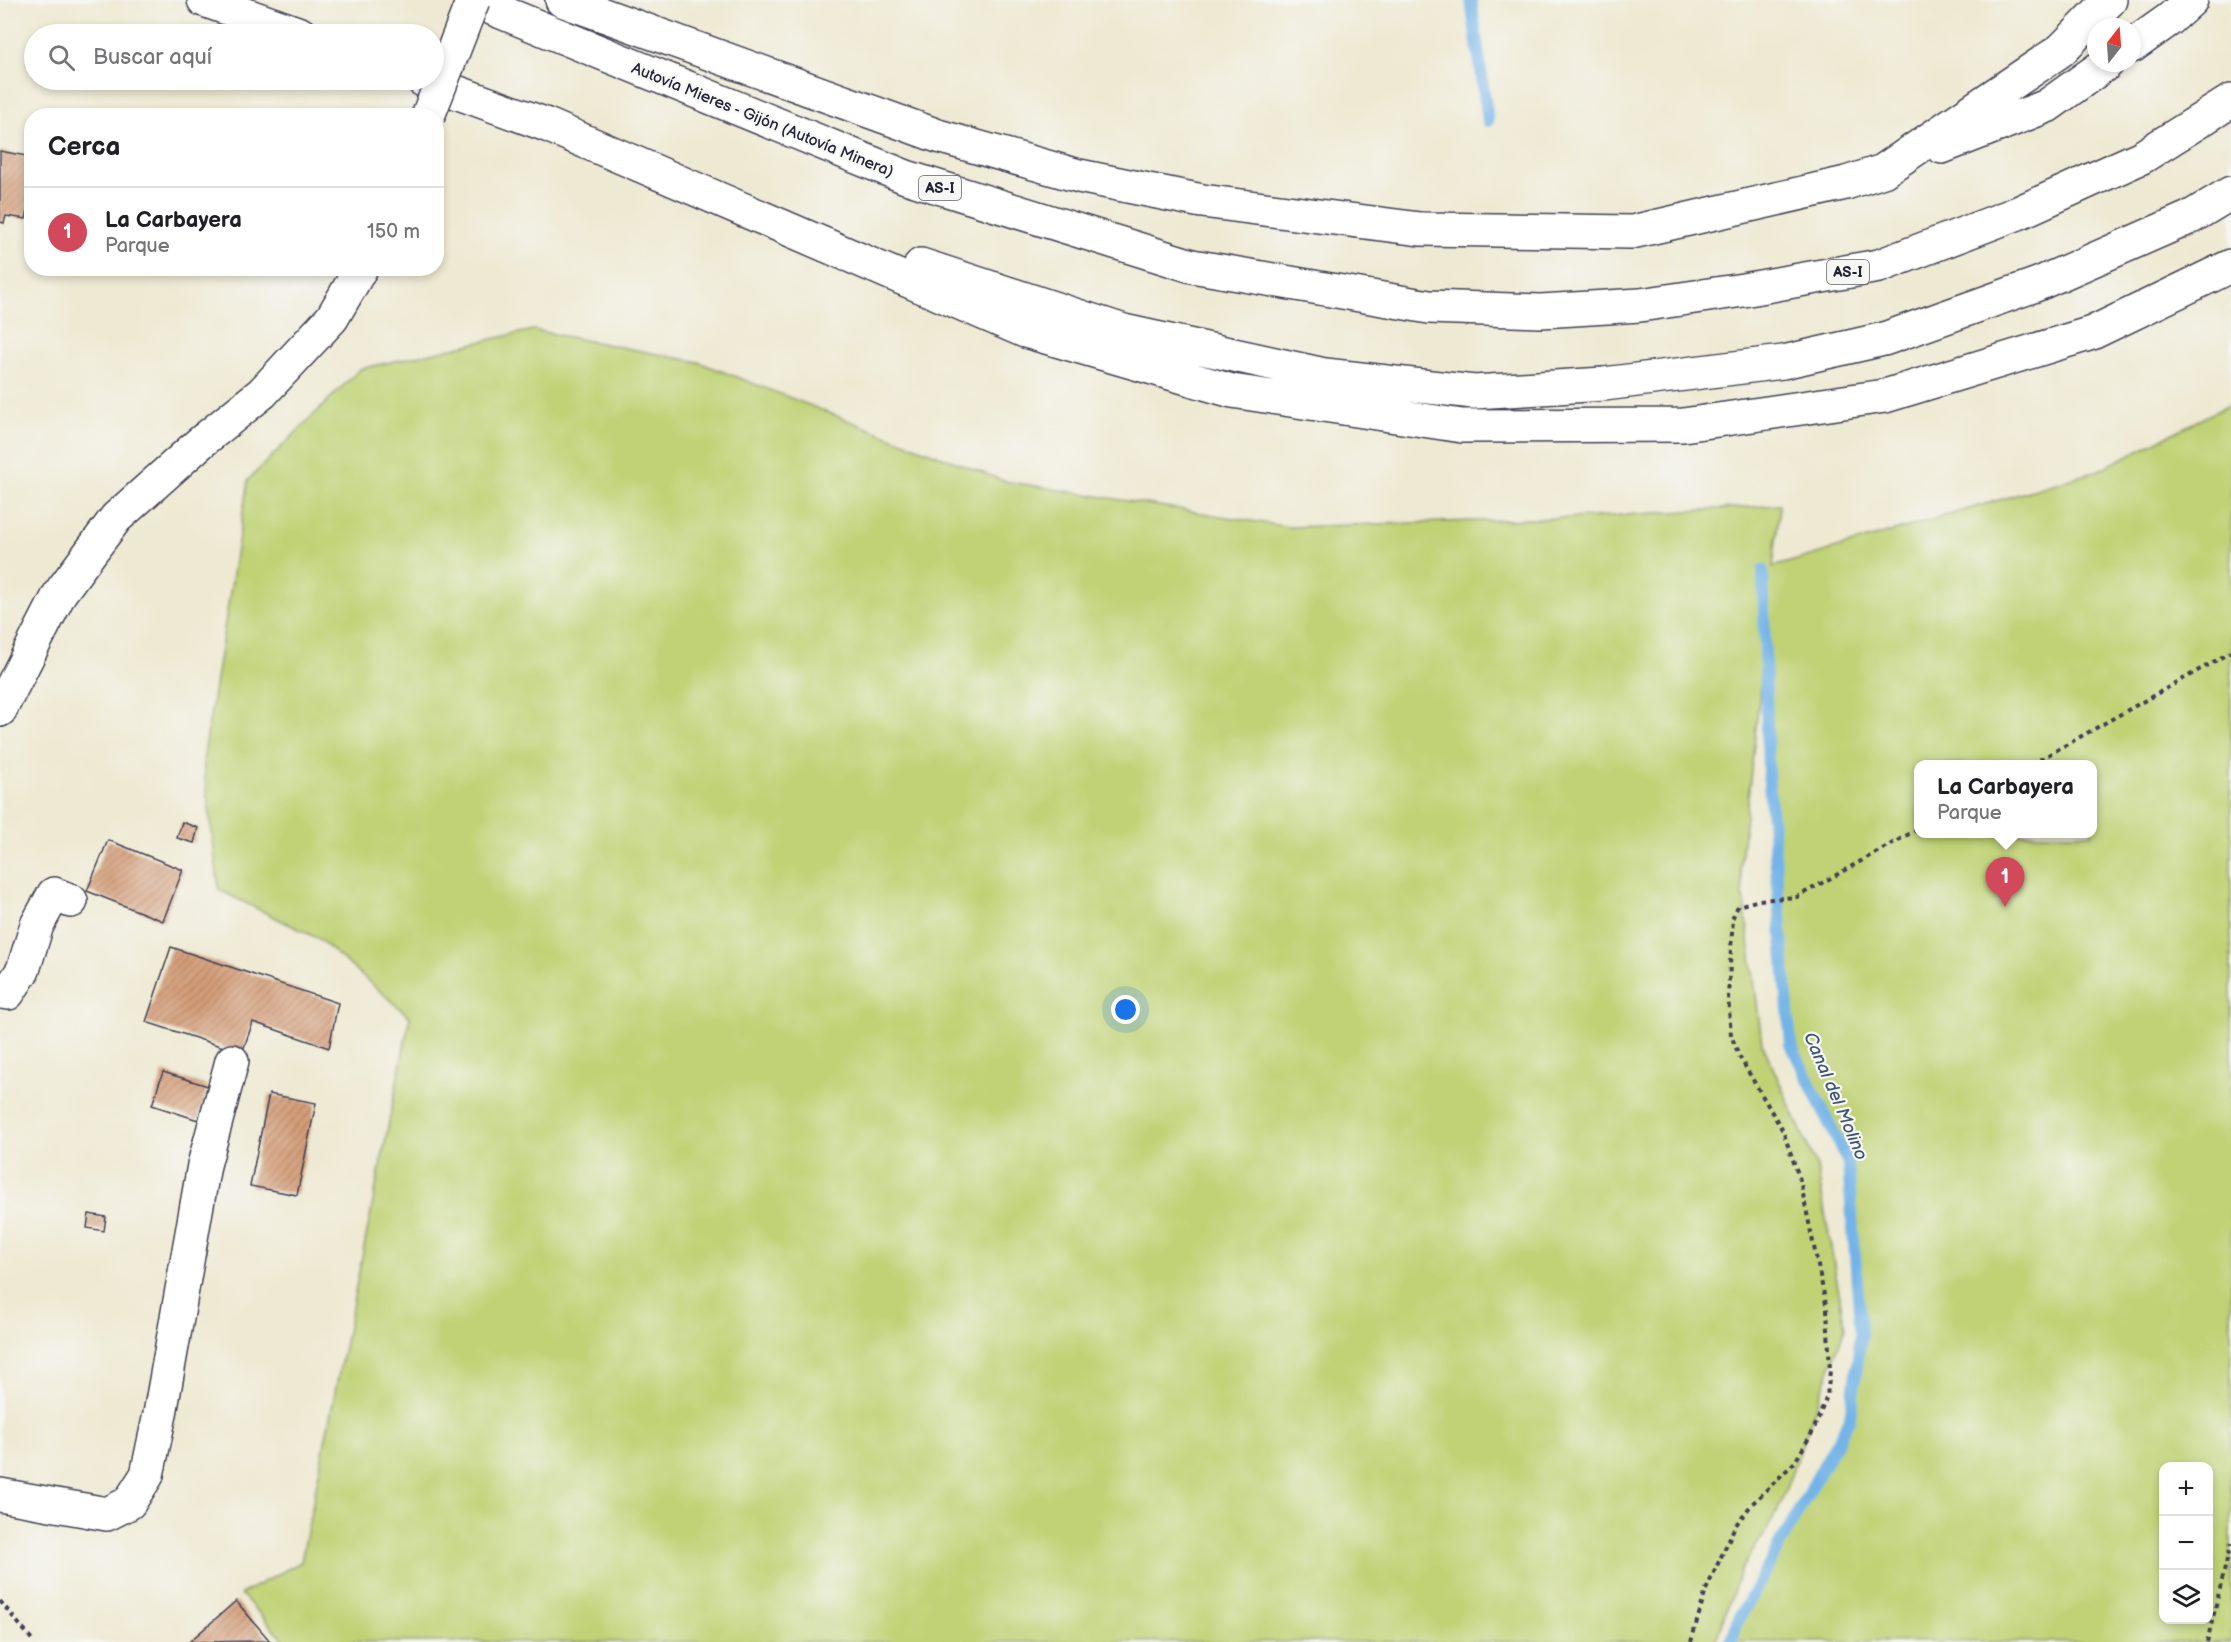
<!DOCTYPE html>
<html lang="es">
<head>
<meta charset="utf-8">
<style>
  body { margin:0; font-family:"Balsamiq Sans",sans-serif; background:#f2f2f2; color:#202124 }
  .controls { position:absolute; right:18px; bottom:18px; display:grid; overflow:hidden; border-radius:12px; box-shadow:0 3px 9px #0003 }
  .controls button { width:54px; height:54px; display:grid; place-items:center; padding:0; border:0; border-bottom:2px solid #e0e0e0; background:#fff; color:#202124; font:30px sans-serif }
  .compass { position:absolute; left:2087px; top:18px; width:54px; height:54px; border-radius:50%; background:#fff; box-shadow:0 3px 9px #0003; rotate:17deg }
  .you { position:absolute; left:1126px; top:1010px; width:21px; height:21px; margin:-15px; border:4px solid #fff; border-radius:50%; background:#1a73e8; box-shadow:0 0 0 9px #1a73e833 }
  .badge { display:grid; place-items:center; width:39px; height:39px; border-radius:50%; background:#d1495b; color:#fff; font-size:20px; font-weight:700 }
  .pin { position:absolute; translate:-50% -50px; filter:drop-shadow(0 2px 3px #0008) }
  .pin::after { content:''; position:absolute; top:32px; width:21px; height:18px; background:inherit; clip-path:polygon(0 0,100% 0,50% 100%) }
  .popup { position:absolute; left:1914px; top:760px; width:183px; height:78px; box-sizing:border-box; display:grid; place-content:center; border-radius:12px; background:#fff; filter:drop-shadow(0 2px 4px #0005); font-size:20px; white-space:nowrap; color:#757577 }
  .popup b { font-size:22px; color:#202124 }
  .popup::after { content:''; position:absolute; left:50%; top:100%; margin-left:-12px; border:12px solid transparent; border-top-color:#fff }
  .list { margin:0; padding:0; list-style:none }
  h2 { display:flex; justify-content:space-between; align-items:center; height:78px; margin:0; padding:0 24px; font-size:26px }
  h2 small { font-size:20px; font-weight:400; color:#757577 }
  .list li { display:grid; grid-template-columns:39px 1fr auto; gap:18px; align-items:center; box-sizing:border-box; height:90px; padding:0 24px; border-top:2px solid #e0e0e0 }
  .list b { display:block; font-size:22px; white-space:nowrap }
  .list p { margin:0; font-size:20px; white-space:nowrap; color:#757577 }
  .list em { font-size:20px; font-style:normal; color:#757577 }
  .icon { flex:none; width:33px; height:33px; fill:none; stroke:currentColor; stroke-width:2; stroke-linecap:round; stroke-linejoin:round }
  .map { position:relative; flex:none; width:2231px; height:1642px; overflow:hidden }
  .search { position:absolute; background:#fff; box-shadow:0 3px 9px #0003; left:24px; top:24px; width:420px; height:66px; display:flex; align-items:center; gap:15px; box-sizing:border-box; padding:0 21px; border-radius:33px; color:#757577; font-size:22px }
  .panel { position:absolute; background:#fff; box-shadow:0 3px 9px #0003; left:24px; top:108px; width:420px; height:168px; border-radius:24px }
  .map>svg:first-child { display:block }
  .green { fill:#c0d275; stroke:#717a58; stroke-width:1.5; fill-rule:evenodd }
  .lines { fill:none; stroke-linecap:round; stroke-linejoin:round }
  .stream { stroke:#73b4e7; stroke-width:12 }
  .building { fill:url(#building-hatch) }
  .minor-casing { stroke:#414052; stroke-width:36 }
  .highway-casing { stroke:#414052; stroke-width:36 }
  .path { stroke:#414052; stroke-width:4; stroke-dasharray:4.5 4.5; stroke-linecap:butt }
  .minor { stroke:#fff; stroke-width:33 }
  .highway { stroke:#fff; stroke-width:33 }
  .minor-bridge-casing { stroke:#414052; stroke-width:36; stroke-linecap:butt }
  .minor-bridge { stroke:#fff; stroke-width:33 }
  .labels { text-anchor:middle; stroke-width:4.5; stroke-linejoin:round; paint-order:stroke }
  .shield { fill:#f6f6f2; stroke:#626272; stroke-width:1.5 }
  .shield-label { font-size:15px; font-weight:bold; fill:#22223b }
  .street-label { font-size:16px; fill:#22223b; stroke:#f6f6f2 }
  .water-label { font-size:18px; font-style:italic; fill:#3e5577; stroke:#f6f6f2 }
</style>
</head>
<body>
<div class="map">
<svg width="2231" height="1642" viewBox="0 0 2231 1642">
  <defs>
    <pattern id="building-hatch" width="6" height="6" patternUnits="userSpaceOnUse" patternTransform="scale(1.5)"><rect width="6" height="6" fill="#d59e79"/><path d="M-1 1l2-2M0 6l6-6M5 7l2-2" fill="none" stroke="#ac8064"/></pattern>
  </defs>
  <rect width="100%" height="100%" fill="#f6f6f2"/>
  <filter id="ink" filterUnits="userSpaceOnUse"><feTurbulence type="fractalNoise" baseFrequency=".0167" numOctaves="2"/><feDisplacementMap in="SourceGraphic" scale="12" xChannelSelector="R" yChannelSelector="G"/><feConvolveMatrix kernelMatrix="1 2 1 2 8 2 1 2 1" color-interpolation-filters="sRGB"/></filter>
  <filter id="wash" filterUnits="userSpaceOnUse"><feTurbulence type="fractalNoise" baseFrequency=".008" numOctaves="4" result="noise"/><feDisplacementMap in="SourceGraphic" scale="24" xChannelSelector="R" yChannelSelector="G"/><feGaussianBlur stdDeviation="1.35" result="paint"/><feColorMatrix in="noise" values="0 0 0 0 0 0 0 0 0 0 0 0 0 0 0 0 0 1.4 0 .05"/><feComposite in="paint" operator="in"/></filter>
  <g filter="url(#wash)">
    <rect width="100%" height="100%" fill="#eee9d2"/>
    <path class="green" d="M533,330L698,362L1004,481L1289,527L1594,517L1780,505L1773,567L2097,471L2231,404V1642H1731L1739,1619L1850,1418L1861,1335L1848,1163L1791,1044L1768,771L1765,646L1740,869L1762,1043L1817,1167L1845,1328L1777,1513L1741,1570L1715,1642H286L241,1594L301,1562L410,1017L319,939L219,890L203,761L248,480L360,369ZM1918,764H2092V834H1918ZM2164,1466H2208V1620H2164Z"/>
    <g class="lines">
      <path class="stream" d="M1471,0L1488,121
        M1731,1642L1739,1619L1850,1418L1861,1335L1848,1163L1791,1044L1768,771L1763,570"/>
    </g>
    <g id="blocks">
      <path class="building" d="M0,151L32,157V191L26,219L6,216L4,223L0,222Z
        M182,822L198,828L194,843L177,838Z
        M108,840L183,870L163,921L87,891Z
        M171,947L338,1003L329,1048L253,1022L242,1053L146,1022Z
        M163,1072L208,1086L198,1120L152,1105Z
        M269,1094L316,1103L297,1195L250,1186Z
        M89,1214L106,1217L104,1231L87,1228Z
        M236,1601L270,1641L189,1642Z"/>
    </g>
  </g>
  <g filter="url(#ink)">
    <use href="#blocks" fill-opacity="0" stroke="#414052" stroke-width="1.5"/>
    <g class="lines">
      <g class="minor-casing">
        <path id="minor" d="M0,710L60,593L116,518L200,443L262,393L332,318L361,268
          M0,992L8,993L23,970L37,925L54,894L71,901
          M0,1495L107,1514L129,1503L147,1475L160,1414L204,1165L232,1061"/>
      </g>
      <g class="highway-casing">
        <path id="highway" d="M204,0L300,34
          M472,0L906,177L1192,266L1429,307L1541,311L1640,305L1743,290L1879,266L2018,213L2142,157L2231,101
          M562,0L938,136L1079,176L1202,201L1420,229L1632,232L1846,183L1883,171L2061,50L2110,0
          M2132,46L2170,19L2191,0
          M423,80L547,125L1025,331L1232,391L1462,426L1683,425L1885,396L2092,333L2231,266
          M1942,147L2047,106L2107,63
          M921,265L1124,331L1325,375L1474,392L1604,384L1783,362L1884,339L2038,284L2191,217L2231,193"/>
      </g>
      <path class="path" d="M2032,764L2231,652
        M0,1601L34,1642
        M1691,1642L1706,1590L1735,1526L1752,1504L1795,1462L1813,1431L1827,1396L1830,1371L1827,1309L1800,1180L1783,1131L1739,1056L1731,1035L1728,996L1733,917L1738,906L1759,900L1797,897L1918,829
        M2207,1642L2231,1543"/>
      <use href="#minor" class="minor"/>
      <use href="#highway" class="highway"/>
      <g class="minor-bridge-casing">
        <path id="minor-bridge" d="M428,116L473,0"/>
      </g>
      <use href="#minor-bridge" class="minor-bridge"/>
    </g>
  </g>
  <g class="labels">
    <g class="shield">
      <rect x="919" y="176" width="42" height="24" rx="4.5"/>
      <rect x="1827" y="260" width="42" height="24" rx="4.5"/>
    </g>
    <g class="shield-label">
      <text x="940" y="193">AS-I</text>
      <text x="1848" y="277">AS-I</text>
    </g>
    <g class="street-label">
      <text transform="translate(763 119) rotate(22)" y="6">Autovía Mieres - Gijón (Autovía Minera)</text>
    </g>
    <g class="water-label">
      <text transform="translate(1836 1096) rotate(67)" y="6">Canal del Molino</text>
    </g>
  </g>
</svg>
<div class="controls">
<button>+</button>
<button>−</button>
<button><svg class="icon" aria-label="layers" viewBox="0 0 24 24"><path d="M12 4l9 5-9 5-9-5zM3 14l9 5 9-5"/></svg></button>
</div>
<svg class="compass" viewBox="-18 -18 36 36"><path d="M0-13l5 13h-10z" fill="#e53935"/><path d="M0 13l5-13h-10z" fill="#757577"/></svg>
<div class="you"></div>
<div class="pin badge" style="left:2005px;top:907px">1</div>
<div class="popup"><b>La Carbayera</b>Parque</div>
<div class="search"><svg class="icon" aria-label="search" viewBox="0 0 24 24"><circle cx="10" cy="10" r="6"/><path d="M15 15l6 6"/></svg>Buscar aquí</div>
<section class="panel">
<h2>Cerca<small></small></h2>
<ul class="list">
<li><span class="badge">1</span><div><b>La Carbayera</b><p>Parque</p></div><em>150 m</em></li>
</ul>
</section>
</div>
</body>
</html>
